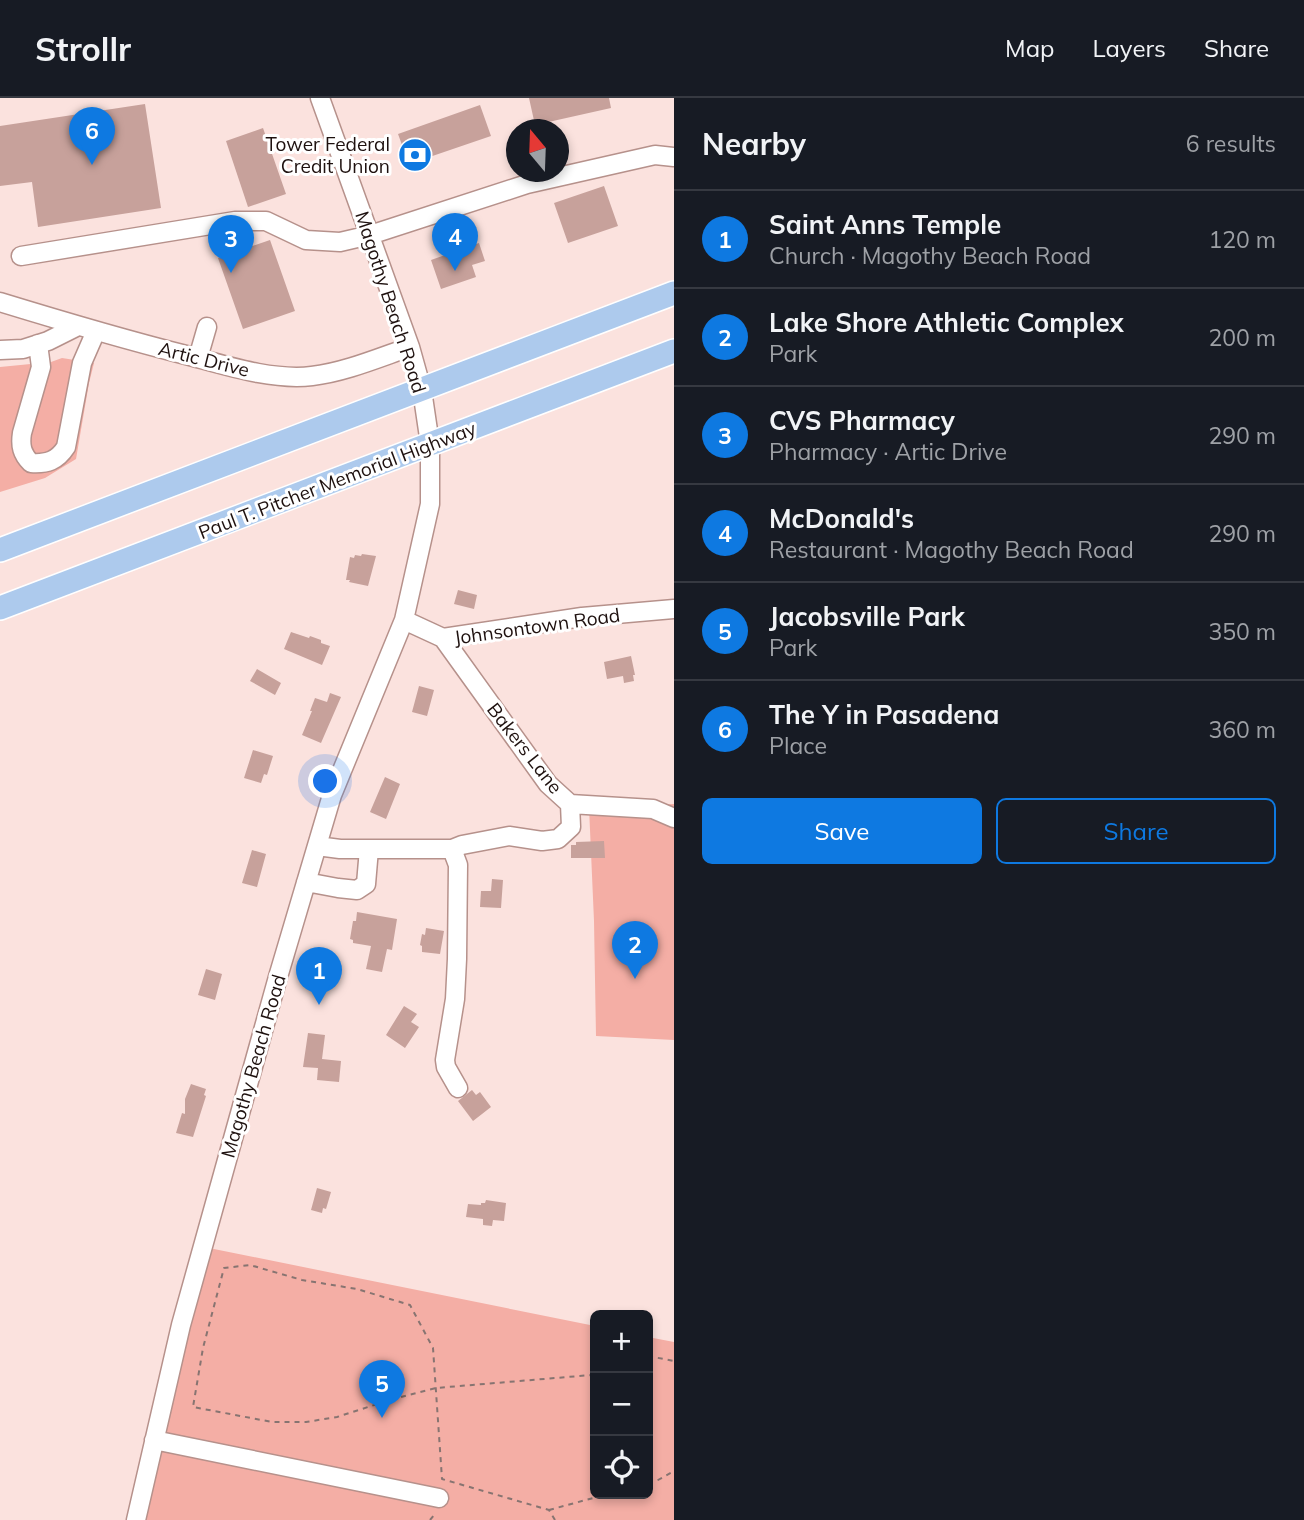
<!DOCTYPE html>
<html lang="en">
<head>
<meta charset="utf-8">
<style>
  body { margin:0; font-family:Mulish,sans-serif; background:#20242c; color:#f1f3f6 }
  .controls { position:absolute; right:21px; bottom:21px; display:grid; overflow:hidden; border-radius:10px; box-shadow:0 4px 10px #0003 }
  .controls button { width:63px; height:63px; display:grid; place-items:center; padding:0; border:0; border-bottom:2px solid #363941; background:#171b24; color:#f1f3f6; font:35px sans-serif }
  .compass { position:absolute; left:506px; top:21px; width:63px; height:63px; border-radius:50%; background:#171b24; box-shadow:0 4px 10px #0003; rotate:341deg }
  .you { position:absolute; left:326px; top:684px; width:24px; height:24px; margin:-18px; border:5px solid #fff; border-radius:50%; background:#1a73e8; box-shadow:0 0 0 10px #1a73e833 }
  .badge { display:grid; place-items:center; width:46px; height:46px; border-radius:50%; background:#0e79e1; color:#fff; font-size:23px; font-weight:700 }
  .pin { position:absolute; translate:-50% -58px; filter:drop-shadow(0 2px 4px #0008) }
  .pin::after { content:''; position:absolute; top:37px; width:24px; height:21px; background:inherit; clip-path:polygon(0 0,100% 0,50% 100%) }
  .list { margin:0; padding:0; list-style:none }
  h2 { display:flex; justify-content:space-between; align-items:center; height:91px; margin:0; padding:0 28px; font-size:30px }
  h2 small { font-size:23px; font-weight:400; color:#9ea1a6 }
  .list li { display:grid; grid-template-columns:46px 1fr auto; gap:21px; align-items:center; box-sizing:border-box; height:98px; padding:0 28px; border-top:2px solid #363941 }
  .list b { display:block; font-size:26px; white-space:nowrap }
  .list p { margin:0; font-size:23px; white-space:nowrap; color:#9ea1a6 }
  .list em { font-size:23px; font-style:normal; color:#9ea1a6 }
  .actions { display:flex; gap:14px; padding:21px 28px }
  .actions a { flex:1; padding:16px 0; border:2px solid #0e79e1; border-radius:10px; text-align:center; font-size:24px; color:#0e79e1 }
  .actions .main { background:#0e79e1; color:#fff }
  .icon { flex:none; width:38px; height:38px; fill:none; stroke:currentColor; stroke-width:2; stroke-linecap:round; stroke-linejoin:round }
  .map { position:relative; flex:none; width:674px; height:1422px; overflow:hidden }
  header { display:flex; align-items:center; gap:42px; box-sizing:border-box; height:98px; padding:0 35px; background:#171b24; border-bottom:2px solid #363941 }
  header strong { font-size:33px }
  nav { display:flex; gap:38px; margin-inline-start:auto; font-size:24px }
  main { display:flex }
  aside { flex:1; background:#171b24 }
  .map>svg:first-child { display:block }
  .green { fill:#f4aea5 }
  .building { fill:#c7a19b }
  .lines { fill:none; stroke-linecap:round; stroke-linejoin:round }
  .minor-casing { stroke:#b6918b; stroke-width:21 }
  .major-casing { stroke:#fff; stroke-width:26 }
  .path { stroke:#877471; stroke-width:2; stroke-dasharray:5 5; stroke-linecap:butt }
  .minor { stroke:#fff; stroke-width:18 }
  .major { stroke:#adcaed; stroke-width:23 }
  .labels { text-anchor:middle; stroke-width:6; stroke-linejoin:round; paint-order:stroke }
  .poi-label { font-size:19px; fill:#1e110f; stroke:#fff; text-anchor:end }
  .street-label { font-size:19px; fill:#1e110f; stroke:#fff }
</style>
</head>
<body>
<header>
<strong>Strollr</strong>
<nav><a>Map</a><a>Layers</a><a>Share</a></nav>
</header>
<main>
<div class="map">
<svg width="674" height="1422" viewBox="0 0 674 1422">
  <rect width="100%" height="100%" fill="#fbe2de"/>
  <path class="green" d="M62,260L94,265L89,285L76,361L45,380L0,394V269L51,264Z
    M674,706V942L596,938L594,823L589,709Z
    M209,1150L595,1228V1396H648V1239L674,1244V1422H144Z"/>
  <path class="building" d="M529,0H609L611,10L535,27Z
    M145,6L161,110L38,129L32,84L0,88V28Z
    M480,7L491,38L409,66L398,36Z
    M263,30L286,96L248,109L226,43Z
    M604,88L618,128L568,145L554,105Z
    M270,142L295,213L243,231L218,160Z
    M479,145L485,163L472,167L476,179L441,191L431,162Z
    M362,456L376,458L368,488L349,484L350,482H346L350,459L354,460L355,457L361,458Z
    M458,492L477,497L474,511L454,506Z
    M291,534L309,540L310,538L321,542V545L330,548L322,567L284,551Z
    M631,558L635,577H633L634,583L624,585L623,578L607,581L604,564Z
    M257,571L281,585L275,597L250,583Z
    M419,588L434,592L427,618L412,614Z
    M330,595L341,599L321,645L302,637L312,613H310L315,600L327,604Z
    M253,652L273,658L267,677L264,676L261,685L244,680Z
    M385,679L400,686L386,721L370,714Z
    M604,743L605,760H571V747H576V744Z
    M252,752L266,756L257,789L242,785Z
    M492,781L503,782L501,810L480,809L481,793H491Z
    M357,814L397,821L392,852L387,851L382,874L366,871L371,848L353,845V842L350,841L353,823H356Z
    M426,830L444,833L440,856L422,854V848L420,847L422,836L425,837Z
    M206,871L222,876L215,902L198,897Z
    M404,908L417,916L411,924L419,929L405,950L386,937Z
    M308,935L325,937L322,961L341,963L339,984L317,982L318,970L303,969Z
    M191,986L206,991L204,997L206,998L193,1039L176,1035L182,1015L185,1016V1001Z
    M472,992L476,997L480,994L491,1009L473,1023L458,1003Z
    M317,1090L331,1094L326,1111L323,1110L322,1115L311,1112Z
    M486,1102L506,1105L504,1123L493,1122L492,1128L483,1127V1121L466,1119L468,1106L481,1107V1105H485Z"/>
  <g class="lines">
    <g class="minor-casing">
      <path id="minor" d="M21,158L235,123H266L306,142L340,144L370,137L527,86L655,57L674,59
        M0,204C62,223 123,241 186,257C224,267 273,283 312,278C345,274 378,260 410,249
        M38,246L41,269L22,335C20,348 22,356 31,365C47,366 57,363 66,349L82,265L96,233
        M0,252L23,251L48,243L78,228
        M198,260L207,229
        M404,522L443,540L582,519L674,511
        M443,540L548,686L570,706L653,711L674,720
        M317,748L340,751H452L458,767L457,861L455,901L445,962L446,969L458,990
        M452,751L462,747L509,738L542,743L558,741L571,729L570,706
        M306,784L338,790L357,792L366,786L369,751
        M154,1342L439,1400
        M136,1422L181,1227L278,879L332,697L404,522L430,406V346L422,292L410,249L320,0"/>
    </g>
    <g class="major-casing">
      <path id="major" d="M0,452L674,195
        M0,510L674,253"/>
    </g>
    <path class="path" d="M648,1258L674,1263
      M648,1385L658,1382L674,1373
      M549,1412L608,1396
      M430,1422L435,1416
      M555,1422L549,1412L442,1381L433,1250L410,1207L357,1191L302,1182L250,1167L224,1170L203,1250L193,1309L272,1324H306L337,1319L393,1301L436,1290L591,1277L595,1274"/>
    <use href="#minor" class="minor"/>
    <use href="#major" class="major"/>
  </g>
  <defs>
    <g id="bank-disc" transform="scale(1.75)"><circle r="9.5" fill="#0e79e1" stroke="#fff"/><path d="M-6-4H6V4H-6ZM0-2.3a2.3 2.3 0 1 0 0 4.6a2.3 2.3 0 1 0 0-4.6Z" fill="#fff"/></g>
  </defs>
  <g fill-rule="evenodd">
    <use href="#bank-disc" x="415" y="57"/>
  </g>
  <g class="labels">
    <g class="poi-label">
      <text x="390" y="53">Tower Federal<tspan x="390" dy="22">Credit Union</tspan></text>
    </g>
    <g class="street-label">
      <text transform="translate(391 204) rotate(72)" y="7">Magothy Beach Road</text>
      <text transform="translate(204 261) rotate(14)" y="7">Artic Drive</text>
      <text transform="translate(337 382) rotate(-21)" y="7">Paul T. Pitcher Memorial Highway</text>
      <text transform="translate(537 528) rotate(-8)" y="7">Johnsontown Road</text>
      <text transform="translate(525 650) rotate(52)" y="7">Bakers Lane</text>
      <text transform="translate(253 968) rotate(-74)" y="7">Magothy Beach Road</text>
    </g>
  </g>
</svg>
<div class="controls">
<button>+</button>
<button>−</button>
<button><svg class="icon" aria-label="locate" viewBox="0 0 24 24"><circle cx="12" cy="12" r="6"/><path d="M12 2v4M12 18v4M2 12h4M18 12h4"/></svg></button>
</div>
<svg class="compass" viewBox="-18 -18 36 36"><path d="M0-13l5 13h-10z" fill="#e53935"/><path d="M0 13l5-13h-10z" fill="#9ea1a6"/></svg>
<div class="you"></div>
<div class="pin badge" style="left:319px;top:907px">1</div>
<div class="pin badge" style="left:635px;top:881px">2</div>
<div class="pin badge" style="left:231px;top:175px">3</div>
<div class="pin badge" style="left:455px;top:173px">4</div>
<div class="pin badge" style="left:382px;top:1320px">5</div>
<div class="pin badge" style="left:92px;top:67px">6</div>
</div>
<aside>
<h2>Nearby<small>6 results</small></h2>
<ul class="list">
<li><span class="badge">1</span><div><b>Saint Anns Temple</b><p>Church · Magothy Beach Road</p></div><em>120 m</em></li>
<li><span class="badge">2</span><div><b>Lake Shore Athletic Complex</b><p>Park</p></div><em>200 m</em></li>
<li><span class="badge">3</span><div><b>CVS Pharmacy</b><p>Pharmacy · Artic Drive</p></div><em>290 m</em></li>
<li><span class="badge">4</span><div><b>McDonald's</b><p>Restaurant · Magothy Beach Road</p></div><em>290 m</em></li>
<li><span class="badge">5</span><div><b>Jacobsville Park</b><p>Park</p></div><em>350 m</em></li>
<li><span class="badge">6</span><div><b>The Y in Pasadena</b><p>Place</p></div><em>360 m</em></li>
</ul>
<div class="actions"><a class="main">Save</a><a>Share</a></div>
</aside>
</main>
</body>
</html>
